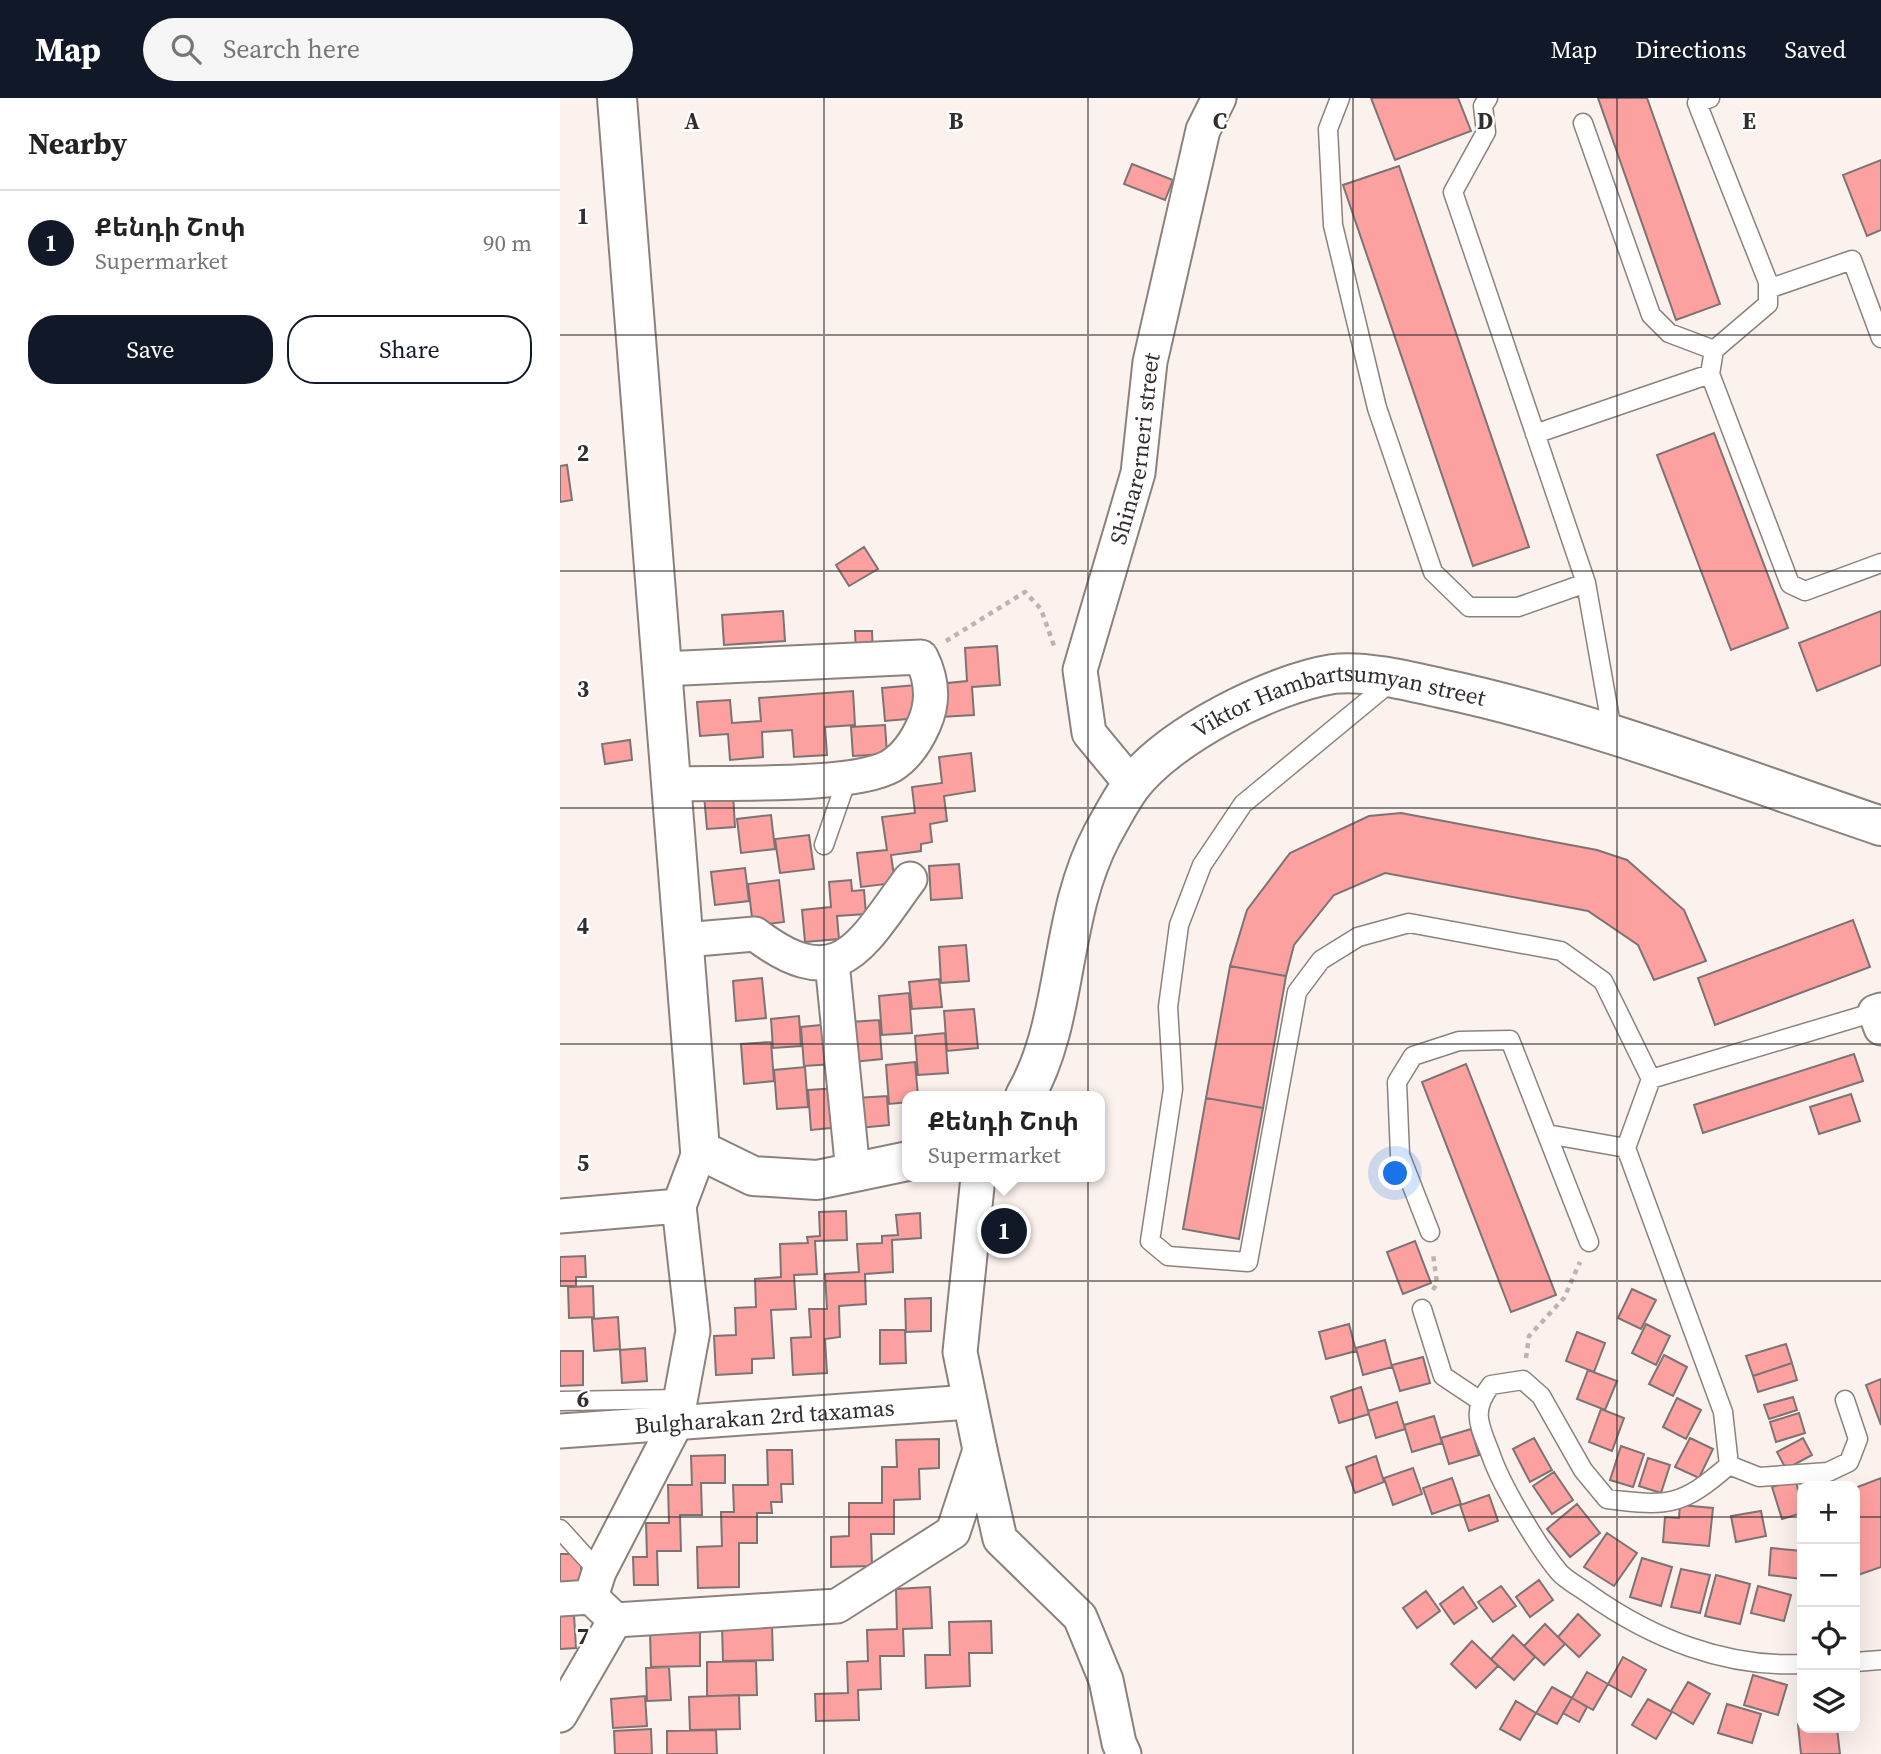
<!DOCTYPE html>
<html lang="en">
<head>
<meta charset="utf-8">
<style>
  body { margin:0; font-family:"Source Serif 4","Noto Sans Armenian",serif; background:#f6f6f6; color:#222 }
  .controls { position:absolute; right:21px; bottom:21px; display:grid; overflow:hidden; border-radius:14px; box-shadow:0 7px 28px #0002 }
  .controls button { width:63px; height:63px; display:grid; place-items:center; padding:0; border:0; border-bottom:2px solid #e0e0e0; background:#fff; color:#222; font:35px sans-serif }
  .you { position:absolute; left:836px; top:1076px; width:24px; height:24px; margin:-18px; border:5px solid #fff; border-radius:50%; background:#1a73e8; box-shadow:0 0 0 10px #1a73e833 }
  .badge { display:grid; place-items:center; width:46px; height:46px; border-radius:50%; background:#111827; color:#fff; font-size:23px; font-weight:700 }
  .pin { position:absolute; translate:-50% -50%; border:4px solid #fff; box-shadow:0 2px 7px #0006 }
  .popup { position:absolute; left:342px; top:993px; width:203px; height:91px; box-sizing:border-box; display:grid; place-content:center; border-radius:14px; background:#fff; filter:drop-shadow(0 2px 5px #0005); font-size:23px; white-space:nowrap; color:#767676 }
  .popup b { font-size:26px; color:#222 }
  .popup::after { content:''; position:absolute; left:50%; top:100%; margin-left:-14px; border:14px solid transparent; border-top-color:#fff }
  .list { margin:0; padding:0; list-style:none }
  h2 { display:flex; justify-content:space-between; align-items:center; height:91px; margin:0; padding:0 28px; font-size:30px }
  h2 small { font-size:23px; font-weight:400; color:#767676 }
  .list li { display:grid; grid-template-columns:46px 1fr auto; gap:21px; align-items:center; box-sizing:border-box; height:105px; padding:0 28px; border-top:2px solid #e0e0e0 }
  .list b { display:block; font-size:26px; white-space:nowrap }
  .list p { margin:0; font-size:23px; white-space:nowrap; color:#767676 }
  .list em { font-size:23px; font-style:normal; color:#767676 }
  .actions { display:flex; gap:14px; padding:21px 28px }
  .actions a { flex:1; padding:16px 0; border:2px solid #111827; border-radius:28px; text-align:center; font-size:24px; color:#111827 }
  .actions .main { background:#111827; color:#fff }
  .icon { flex:none; width:38px; height:38px; fill:none; stroke:currentColor; stroke-width:2; stroke-linecap:round; stroke-linejoin:round }
  .map { position:relative; flex:none; width:1321px; height:1656px; overflow:hidden }
  header { display:flex; align-items:center; gap:42px; box-sizing:border-box; height:98px; padding:0 35px; background:#111827; color:#fff }
  header strong { font-size:33px }
  nav { display:flex; gap:38px; margin-inline-start:auto; font-size:24px }
  .search { width:490px; height:63px; background:#f6f6f6; display:flex; align-items:center; gap:18px; box-sizing:border-box; padding:0 24px; border-radius:38px; color:#767676; font-size:26px }
  main { display:flex }
  aside { flex:1; background:#fff }
  .map>svg:first-child { display:block }
  .building { fill:#fda1a0; stroke:#7d7373; stroke-width:2 }
  .lines { fill:none; stroke-linecap:round; stroke-linejoin:round }
  .service-casing { stroke:#8b827e; stroke-width:21 }
  .minor-casing { stroke:#8b827e; stroke-width:37 }
  .tertiary-casing { stroke:#8b827e; stroke-width:42 }
  .path { stroke:#bcb4b1; stroke-width:4.5; stroke-dasharray:5 5; stroke-linecap:butt }
  .service { stroke:#fff; stroke-width:18 }
  .minor { stroke:#fff; stroke-width:33 }
  .tertiary { stroke:#fff; stroke-width:38 }
  .grid { fill:none; stroke:#322e2d; stroke-width:2; stroke-opacity:0.55 }
  .labels { text-anchor:middle; stroke-width:5; stroke-linejoin:round; paint-order:stroke }
  .street-label { font-size:23px; fill:#322e2d; stroke:#fff }
  .grid-label { font-size:23px; text-anchor:middle; font-weight:bold; fill:#322e2d; stroke:#fff; stroke-width:5; stroke-linejoin:round; paint-order:stroke }
</style>
</head>
<body>
<header>
<strong>Map</strong>
<div class="search"><svg class="icon" aria-label="search" viewBox="0 0 24 24"><circle cx="10" cy="10" r="6"/><path d="M15 15l6 6"/></svg>Search here</div>
<nav><a>Map</a><a>Directions</a><a>Saved</a></nav>
</header>
<main>
<aside>
<h2>Nearby<small></small></h2>
<ul class="list">
<li><span class="badge">1</span><div><b>Քենդի Շոփ</b><p>Supermarket</p></div><em>90 m</em></li>
</ul>
<div class="actions"><a class="main">Save</a><a>Share</a></div>
</aside>
<div class="map">
<svg width="1321" height="1656" viewBox="0 0 1321 1656">
  <rect width="100%" height="100%" fill="#fbf1ed"/>
  <path class="building" d="M811,0H898L911,33L835,62Z
    M1038,0H1087L1160,206L1116,222Z
    M1321,62V132L1307,138L1283,77Z
    M572,66L613,82L605,102L564,86Z
    M839,68L969,449L913,468L783,87Z
    M1154,335L1228,530L1171,552L1097,357Z
    M7,367L12,402L0,404V368Z
    M304,449L318,471L289,488L276,467Z
    M223,513L225,543L164,547L162,517Z
    M1321,513V567L1257,593L1239,545Z
    M295,533H312L313,557H296Z
    M437,548L440,587L412,589L414,617L380,619L378,586L407,583L405,550Z
    M356,587L359,620L325,623L322,590Z
    M293,593L295,627L265,629L267,657L234,659L232,632L202,634L203,659L170,662L168,636L140,638L137,604L170,602L172,625L201,623L199,600Z
    M325,627L327,656L293,658L291,629Z
    M70,642L72,662L45,666L42,646Z
    M411,655L415,693L384,698L387,723L370,726L372,744L361,746V753L331,757L335,785L301,789L297,755L327,752L322,719L355,715L352,689L382,685L379,659Z
    M173,695L175,729L147,731L144,697Z
    M841,715L1037,752L1067,762L1124,812L1146,863L1094,882L1078,847L1028,813L825,775L774,797L734,847L726,878L670,868L687,812L730,755L809,718Z
    M211,717L215,751L181,755L177,721Z
    M249,737L254,771L220,775L215,741Z
    M399,766L402,800L371,802L369,768Z
    M185,770L189,803L155,807L151,774Z
    M219,782L224,824L193,828L188,786Z
    M291,782L292,793L304,792L306,816L277,818L279,841L245,844L242,812L271,809L269,784Z
    M1293,822L1310,869L1155,927L1138,880Z
    M406,847L409,883L381,885L379,849Z
    M670,868L726,878L703,1010L646,1000Z
    M202,880L206,920L176,923L173,883Z
    M379,881L382,909L352,911L349,884Z
    M349,895L352,935L322,937L319,898Z
    M414,911L418,950L387,953L384,913Z
    M239,918L241,948L213,950L211,921Z
    M319,922L322,961L293,964L290,924Z
    M271,926L274,966L244,968L241,929Z
    M385,935L388,975L358,977L355,938Z
    M211,944L214,983L184,986L181,946Z
    M1294,956L1303,983L1143,1035L1134,1007Z
    M355,964L358,998H348V1004L329,1006L326,967Z
    M906,966L996,1197L951,1214L862,984Z
    M245,969L248,1009L217,1011L214,972Z
    M278,990L281,1029L251,1032L248,992Z
    M1291,996L1300,1023L1259,1036L1250,1009Z
    M327,998L329,1027L299,1030L296,1000Z
    M646,1000L703,1010L679,1141L623,1131Z
    M445,1110L463,1120L443,1156L425,1146Z
    M286,1113L287,1142L255,1143L257,1176L234,1177L236,1211L211,1212L214,1260L192,1261V1275L156,1277L154,1238L176,1237L175,1210L196,1209L195,1181L221,1179L220,1146L248,1145L247,1139L260,1138L259,1114Z
    M360,1115L361,1140L332,1142L333,1174L305,1176L306,1206L279,1208L280,1239L265,1241L267,1275L233,1277L231,1240L251,1239L249,1211H267L265,1176L299,1174L297,1146L322,1145V1138L338,1137L336,1117Z
    M855,1143L871,1185L843,1196L827,1154Z
    M25,1158L26,1179H16V1188H0V1159Z
    M33,1188L34,1219L9,1220L8,1189Z
    M1072,1191L1096,1202L1081,1231L1058,1220Z
    M371,1200V1233L346,1234L345,1201Z
    M58,1219L60,1251L34,1253L32,1221Z
    M789,1226L796,1253L766,1261L759,1234Z
    M1086,1226L1110,1238L1096,1267L1072,1255Z
    M320,1232H345L346,1265L320,1266Z
    M1017,1234L1045,1245L1034,1274L1006,1263Z
    M825,1242L832,1269L803,1277L796,1250Z
    M1226,1246L1232,1265L1193,1278L1186,1258Z
    M85,1250L87,1283L62,1285L60,1252Z
    M0,1253H23V1287L0,1288Z
    M1104,1257L1127,1269L1113,1298L1089,1286Z
    M863,1259L870,1285L840,1293L832,1267Z
    M1232,1265L1237,1282L1198,1294L1193,1278Z
    M1028,1272L1057,1283L1045,1312L1017,1301Z
    M1321,1281V1327L1306,1287Z
    M801,1289L809,1316L779,1325L771,1299Z
    M1233,1299L1237,1312L1209,1321L1204,1307Z
    M1117,1300L1141,1312L1126,1341L1103,1329Z
    M837,1304L845,1331L816,1340L808,1313Z
    M1041,1311L1064,1320L1052,1353L1029,1344Z
    M1239,1315L1245,1335L1216,1344L1210,1324Z
    M874,1318L882,1345L852,1354L844,1327Z
    M911,1331L919,1357L889,1366L881,1340Z
    M974,1340L992,1372L970,1384L953,1351Z
    M1130,1340L1153,1351L1139,1380L1115,1369Z
    M1243,1340L1252,1357L1226,1371L1217,1354Z
    M379,1341V1370L359,1371L360,1401L334,1402V1436H311L312,1468L271,1469V1439L289,1438V1405H322V1369H337L336,1342Z
    M1061,1348L1084,1356L1073,1389L1050,1382Z
    M207,1352H232L233,1386H221L222,1404H211L212,1415H197V1445H179V1489L138,1490L137,1449L162,1448L161,1414H174L173,1387H208Z
    M165,1357V1385H141L142,1417H120L121,1453H97L98,1487H74L73,1459H87L86,1425H109L108,1387H132L131,1358Z
    M816,1358L824,1384L795,1395L786,1369Z
    M1088,1360L1110,1367L1101,1395L1079,1388Z
    M853,1370L862,1396L833,1407L824,1380Z
    M994,1374L1013,1402L992,1416L973,1388Z
    M892,1380L901,1406L872,1416L863,1390Z
    M1321,1380V1469L1295,1478V1390Z
    M1236,1382L1242,1415L1222,1421L1212,1389Z
    M929,1397L938,1423L909,1433L900,1407Z
    M1017,1406L1040,1435L1010,1459L987,1431Z
    M1120,1407L1153,1410L1149,1448L1103,1444L1105,1419L1119,1420Z
    M1201,1413L1206,1438L1176,1444L1171,1418Z
    M1047,1435L1077,1455L1054,1488L1024,1469Z
    M1211,1450L1242,1453V1481L1209,1477Z
    M0,1456H21V1490H0Z
    M1082,1460L1112,1469L1101,1508L1070,1499Z
    M1121,1471L1150,1477L1140,1515L1111,1509Z
    M1156,1477L1190,1486L1180,1526L1145,1518Z
    M979,1482L993,1502L970,1519L956,1499Z
    M941,1488L956,1508L933,1524L918,1504Z
    M1198,1488L1231,1497L1224,1523L1191,1515Z
    M370,1489L372,1530L343,1531L344,1558H320L321,1591L298,1592L299,1622L256,1623L255,1596L288,1595L287,1564L308,1563L307,1532L337,1531L336,1491Z
    M903,1489L917,1510L894,1526L880,1506Z
    M866,1493L880,1513L857,1530L843,1510Z
    M1018,1516L1040,1537L1019,1559L998,1539Z
    M14,1517L16,1550L0,1551V1518Z
    M431,1523L432,1555H409L410,1588L366,1590L365,1557H390L389,1524Z
    M985,1526L1005,1546L984,1567L964,1548Z
    M212,1528L213,1562L163,1563L162,1529Z
    M140,1534V1568L91,1569L90,1535Z
    M953,1537L975,1559L954,1582L931,1561Z
    M912,1543L938,1568L916,1590L891,1566Z
    M1063,1559L1086,1572L1071,1599L1048,1586Z
    M196,1563L197,1597L147,1598V1564Z
    M109,1569L111,1602L87,1603L86,1570Z
    M1027,1574L1048,1586L1033,1612L1012,1600Z
    M1193,1577L1227,1587L1218,1617L1184,1607Z
    M1128,1584L1150,1596L1133,1626L1111,1613Z
    M992,1589L1012,1600L997,1626L976,1615Z
    M179,1597L180,1631L130,1632L129,1599Z
    M85,1598L87,1628L53,1630L51,1601Z
    M1012,1600L1027,1609L1019,1624L1003,1615Z
    M1088,1601L1112,1614L1096,1641L1072,1627Z
    M956,1603L976,1615L960,1642L940,1631Z
    M1167,1606L1201,1616L1192,1645L1158,1635Z
    M1242,1625V1630H1277L1280,1656H1241L1238,1626Z
    M91,1631L92,1656H55L54,1633Z
    M156,1632L157,1656H107V1633Z"/>
  <g class="lines">
    <g class="service-casing">
      <path id="service" d="M780,0L768,31L773,127L817,310L873,474L909,509H958L1026,485
        M928,0L923,8L926,34L893,94L1026,485L1053,638
        M1150,0L1137,5L1208,184V206L1154,252L1150,276L1230,486L1245,493L1321,465
        M1023,25L1091,217L1109,235L1154,252
        M1208,191L1292,162L1321,240
        M975,336L1150,276
        M832,583L683,706L642,767L619,827L608,909L613,991L590,1143L608,1158L688,1164L737,894L761,862L798,839L849,825L1001,853L1043,883L1091,981
        M264,747L287,681
        M987,1036L1066,1050
        M870,1134L840,1057L837,984L853,958L899,943L950,942L1029,1144
        M862,1211L883,1278L919,1302
        M0,1303L121,1301
        M1169,1367L1199,1379L1268,1374L1289,1364L1298,1341L1285,1302
        M0,1431L39,1474
        M1295,1564L1321,1562
        M1242,1566C1165,1570 1091,1540 1029,1496C1020,1489 1007,1483 999,1474C978,1449 943,1390 932,1360C921,1329 909,1315 931,1287L963,1282L981,1298L1023,1372L1047,1401C1109,1409 1122,1408 1169,1367L1163,1314L1066,1050L1091,981L1315,914"/>
    </g>
    <g class="minor-casing">
      <g id="minor">
        <path d="M102,571L361,559C372,581 374,604 364,626C357,642 347,658 331,668C292,690 161,684 111,686"/>
        <path id="s1" d="M572,687L529,635L520,572L578,375L590,264L643,32L659,0"/>
        <path d="M124,842L195,836C279,900 301,847 350,781"/>
        <path d="M272,864L293,1074"/>
        <path d="M1321,912L1315,914L1321,930"/>
        <path d="M0,1118L119,1108"/>
        <path id="s2" d="M0,1333L410,1304"/>
        <path d="M420,1352L440,1441L520,1519L546,1582L559,1645L564,1656"/>
        <path d="M31,1499L39,1474L116,1325L133,1233L119,1108L140,1052"/>
        <path d="M0,1501L31,1499L55,1522L277,1508L393,1434L420,1352L400,1254L418,1079"/>
        <path d="M0,1617L55,1522"/>
      </g>
    </g>
    <g class="tertiary-casing">
      <g id="tertiary">
        <path d="M57,0L140,1052L193,1078L257,1082L348,1063"/>
        <path id="s3" d="M465,998C509,922 498,820 542,737C551,721 560,703 571,688C609,638 711,586 773,576C804,572 849,583 880,590C1030,622 1176,679 1321,728"/>
      </g>
    </g>
    <path class="path" d="M386,543L465,494L481,511L494,548
      M873,1192L877,1185L873,1156
      M966,1260L969,1238L1004,1200L1020,1164"/>
    <use href="#service" class="service"/>
    <use href="#minor" class="minor"/>
    <use href="#tertiary" class="tertiary"/>
  </g>
  <path class="grid" d="M264,0V1656M528,0V1656M793,0V1656M1057,0V1656M0,237H1321M0,473H1321M0,710H1321M0,946H1321M0,1183H1321M0,1419H1242M1295,1419H1321"/>
  <g class="labels">
    <g class="street-label">
      <text dy="8" stroke="none"><textPath href="#s1" startOffset="360">Shinarerneri street</textPath></text>
      <text dy="8" stroke="none"><textPath href="#s3" startOffset="567">Viktor Hambartsumyan street</textPath></text>
      <text dy="8" stroke="none"><textPath href="#s2" startOffset="205">Bulgharakan 2rd taxamas</textPath></text>
    </g>
  </g>
  <g class="grid-label">
    <text x="132" y="31">A</text>
    <text x="396" y="31">B</text>
    <text x="660" y="31">C</text>
    <text x="925" y="31">D</text>
    <text x="1189" y="31">E</text>
    <text x="23" y="126">1</text>
    <text x="23" y="363">2</text>
    <text x="23" y="599">3</text>
    <text x="23" y="836">4</text>
    <text x="23" y="1073">5</text>
    <text x="23" y="1309">6</text>
    <text x="23" y="1546">7</text>
  </g>
</svg>
<div class="controls">
<button>+</button>
<button>−</button>
<button><svg class="icon" aria-label="locate" viewBox="0 0 24 24"><circle cx="12" cy="12" r="6"/><path d="M12 2v4M12 18v4M2 12h4M18 12h4"/></svg></button>
<button><svg class="icon" aria-label="layers" viewBox="0 0 24 24"><path d="M12 4l9 5-9 5-9-5zM3 14l9 5 9-5"/></svg></button>
</div>
<div class="you"></div>
<div class="pin badge" style="left:444px;top:1133px">1</div>
<div class="popup"><b>Քենդի Շոփ</b>Supermarket</div>
</div>
</main>
</body>
</html>
